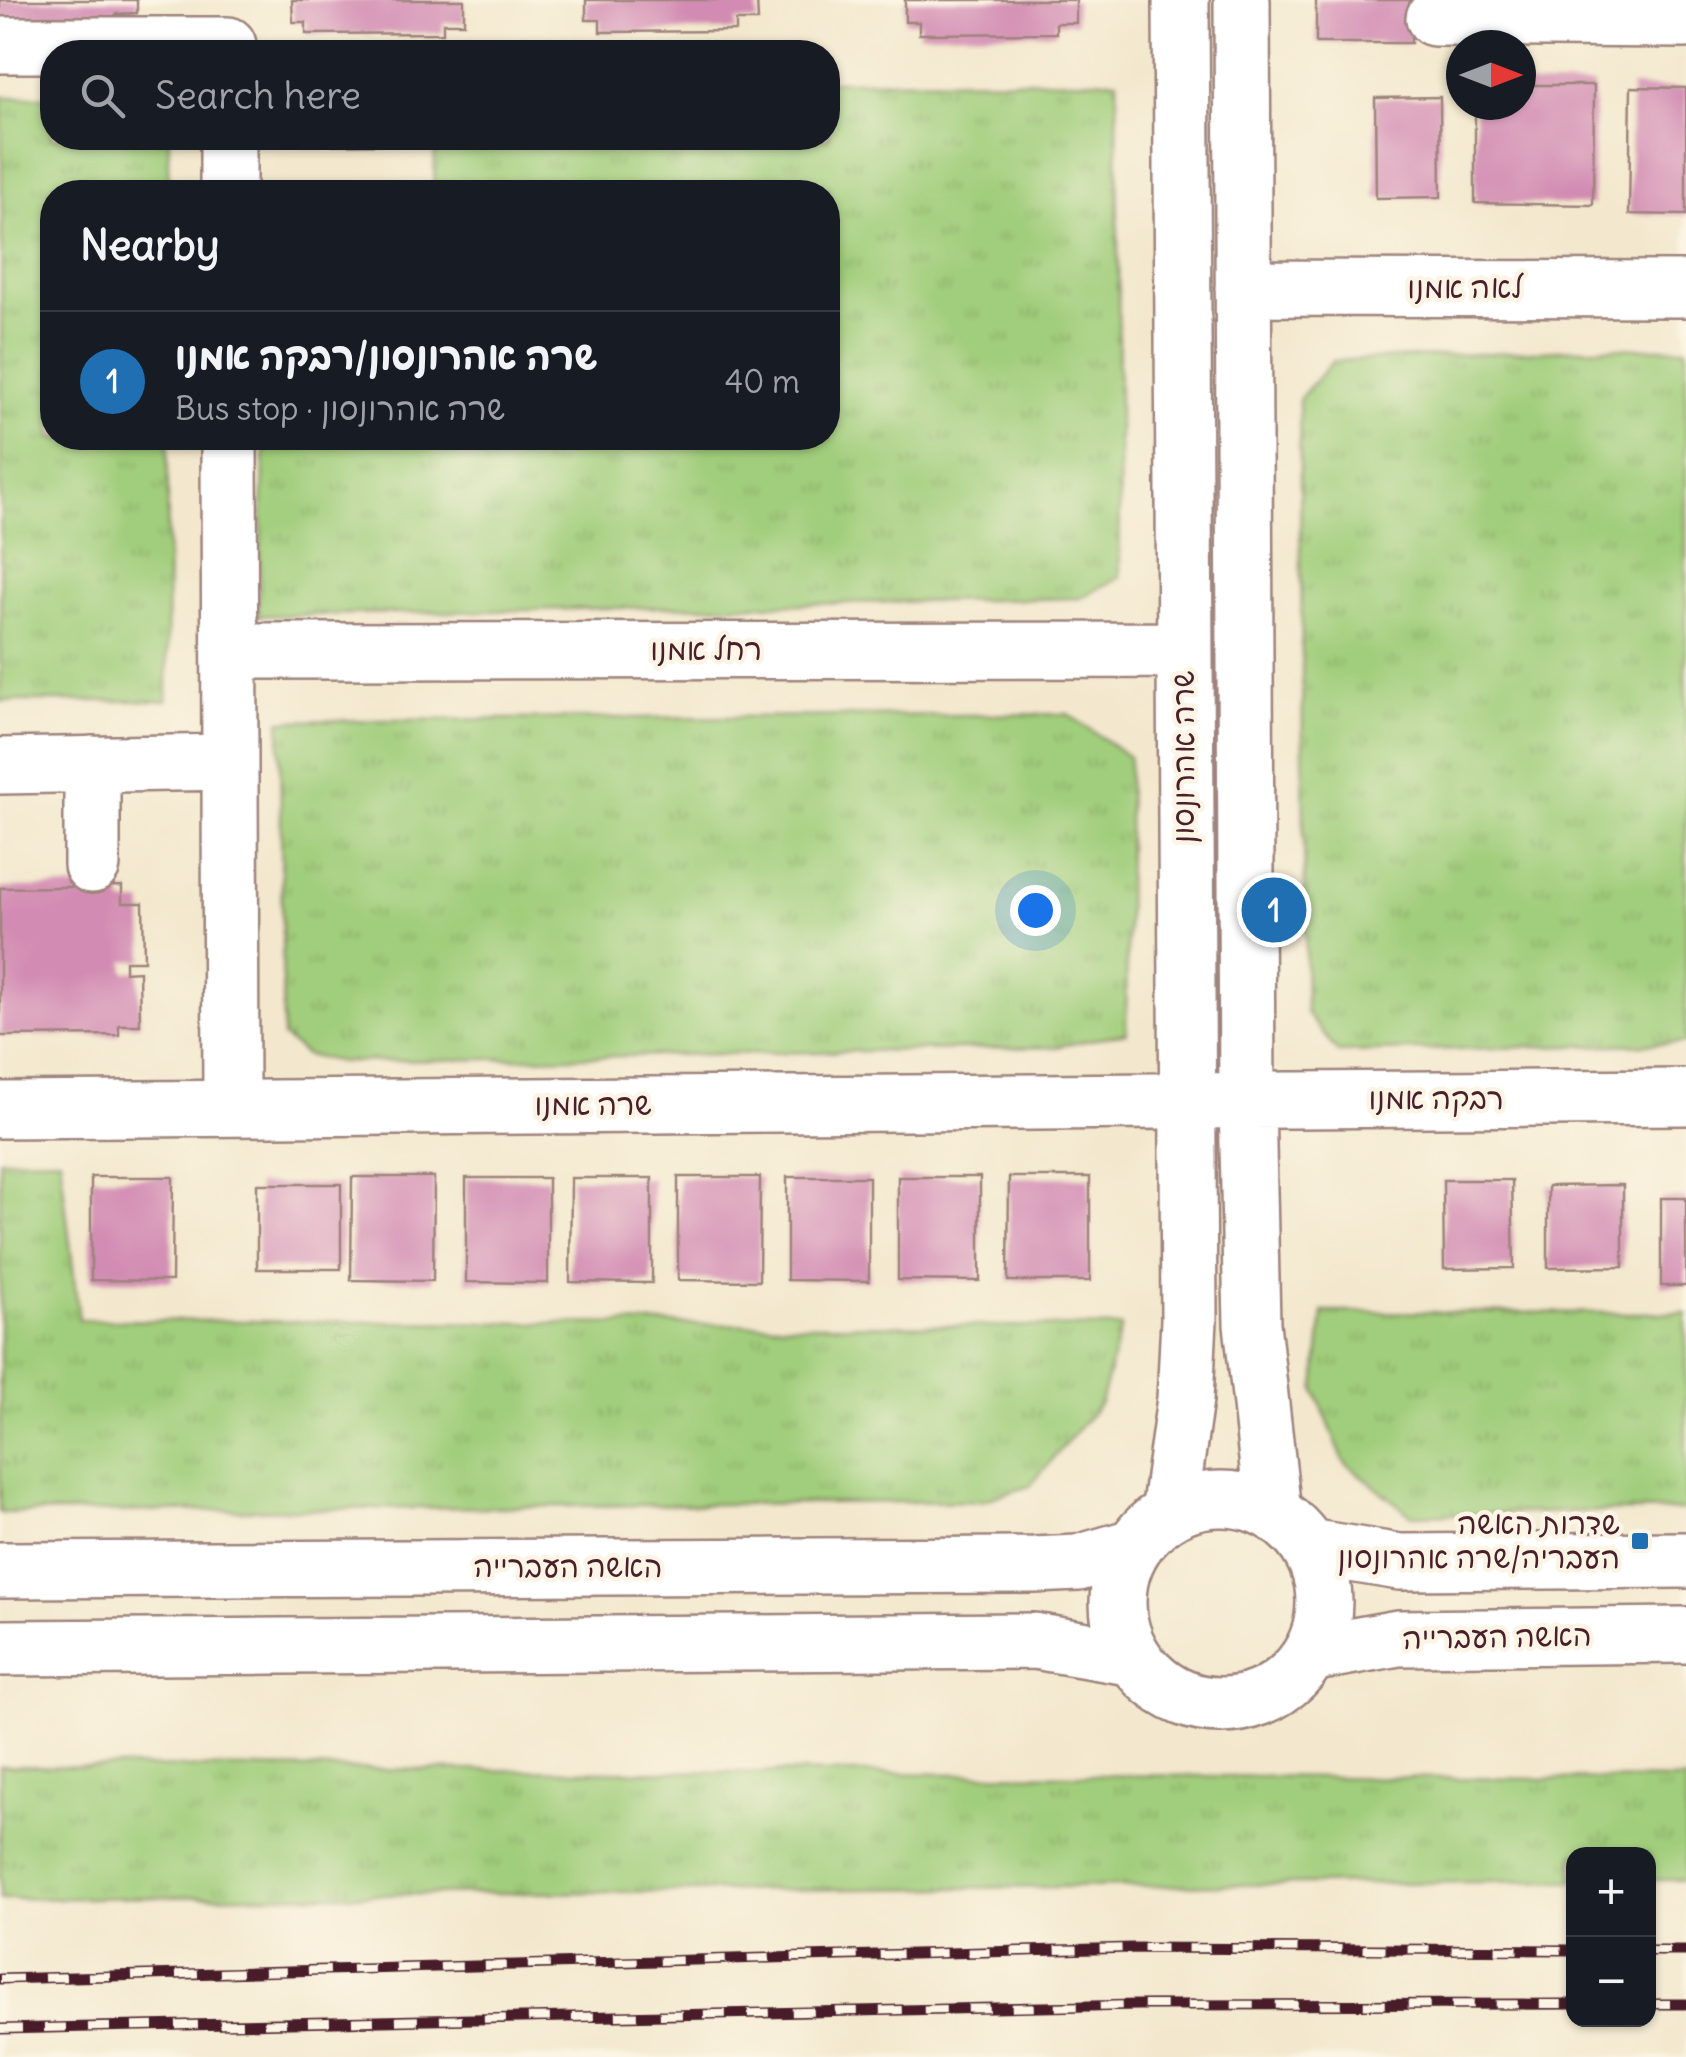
<!DOCTYPE html>
<html lang="en">
<head>
<meta charset="utf-8">
<style>
  body { margin:0; font-family:Delius,"Playpen Sans Hebrew",sans-serif; background:#242831; color:#f1f3f6 }
  .controls { position:absolute; right:30px; bottom:30px; display:grid; overflow:hidden; border-radius:20px; box-shadow:0 2px 8px #0004 }
  .controls button { width:90px; height:90px; display:grid; place-items:center; padding:0; border:0; border-bottom:2px solid #363941; background:#171b24; color:#f1f3f6; font:50px sans-serif }
  .compass { position:absolute; left:1446px; top:30px; width:90px; height:90px; border-radius:50%; background:#171b24; box-shadow:0 2px 8px #0004; rotate:90deg }
  .you { position:absolute; left:1035px; top:910px; width:35px; height:35px; margin:-25px; border:8px solid #fff; border-radius:50%; background:#1a73e8; box-shadow:0 0 0 15px #1a73e833 }
  .badge { display:grid; place-items:center; width:65px; height:65px; border-radius:50%; background:#1f6fb2; color:#fff; font-size:32px; font-weight:700 }
  .pin { position:absolute; translate:-50% -50%; border:5px solid #fff; box-shadow:0 2px 10px #0006 }
  .list { margin:0; padding:0; list-style:none }
  h2 { display:flex; justify-content:space-between; align-items:center; height:130px; margin:0; padding:0 40px; font-size:42px }
  h2 small { font-size:32px; font-weight:400; color:#9ea1a6 }
  .list li { display:grid; grid-template-columns:65px 1fr auto; gap:30px; align-items:center; box-sizing:border-box; height:140px; padding:0 40px; border-top:2px solid #363941 }
  .list b { display:block; font-size:38px; white-space:nowrap }
  .list p { margin:0; font-size:32px; white-space:nowrap; color:#9ea1a6 }
  .list em { font-size:32px; font-style:normal; color:#9ea1a6 }
  .icon { flex:none; width:55px; height:55px; fill:none; stroke:currentColor; stroke-width:2; stroke-linecap:round; stroke-linejoin:round }
  .map { position:relative; flex:none; width:1686px; height:2057px; overflow:hidden }
  .search { position:absolute; background:#171b24; box-shadow:0 2px 8px #0004; left:40px; top:40px; width:800px; height:110px; display:flex; align-items:center; gap:25px; box-sizing:border-box; padding:0 35px; border-radius:40px; color:#9ea1a6; font-size:38px }
  .panel { position:absolute; background:#171b24; box-shadow:0 2px 8px #0004; left:40px; top:180px; width:800px; height:270px; border-radius:40px }
  .map>svg:first-child { display:block }
  .grass { fill:url(#grass-tufts); stroke:#767653; stroke-width:2.5 }
  .building { fill:#d28bb2 }
  .lines { fill:none; stroke-linecap:round; stroke-linejoin:round }
  .minor-casing { stroke:#9e847c; stroke-width:60 }
  .minor { stroke:#fff; stroke-width:55 }
  .rail-casing { stroke:#4a1f2b; stroke-width:11 }
  .rail { stroke:#fcf5e5; stroke-width:8; stroke-dasharray:22; stroke-linecap:butt }
  .poi-dot { fill:#1f6fb2; stroke:#fcf5e5; stroke-width:4 }
  .labels { text-anchor:middle; stroke-width:9; stroke-linejoin:round; paint-order:stroke }
  .street-label { font-size:30px; fill:#4a1f2b; stroke:#fcf5e5 }
  .poi-label { font-size:30px; fill:#4a1f2b; stroke:#fcf5e5; text-anchor:end }
</style>
</head>
<body>
<div class="map">
<svg width="1686" height="2057" viewBox="0 0 1686 2057">
  <defs>
    <pattern id="grass-tufts" width="24" height="20" patternUnits="userSpaceOnUse" patternTransform="scale(2.5)"><rect width="24" height="20" fill="#a1ce7b"/><path d="M3 7l-1-3M5 7V3M7 7l1-3M15 17l-1-3M17 17v-4M19 17l1-3" fill="none" stroke="#8cb06a"/></pattern>
  </defs>
  <rect width="100%" height="100%" fill="#fcf5e5"/>
  <filter id="ink" filterUnits="userSpaceOnUse"><feTurbulence type="fractalNoise" baseFrequency=".01" numOctaves="2"/><feDisplacementMap in="SourceGraphic" scale="20" xChannelSelector="R" yChannelSelector="G"/><feConvolveMatrix kernelMatrix="1 2 1 2 8 2 1 2 1" color-interpolation-filters="sRGB"/></filter>
  <filter id="wash" filterUnits="userSpaceOnUse"><feTurbulence type="fractalNoise" baseFrequency=".0048" numOctaves="4" result="noise"/><feDisplacementMap in="SourceGraphic" scale="40" xChannelSelector="R" yChannelSelector="G"/><feGaussianBlur stdDeviation="2.25" result="paint"/><feColorMatrix in="noise" values="0 0 0 0 0 0 0 0 0 0 0 0 0 0 0 0 0 1.4 0 .05"/><feComposite in="paint" operator="in"/></filter>
  <g filter="url(#wash)">
    <rect width="100%" height="100%" fill="#f3e8cd"/>
    <path class="grass" d="M1117,80L1120,577L1080,598L258,616L265,438H828V192H434L435,138H828V81Z
      M2,97H52V138H169L168,192H52V438H168L167,701H0Z
      M1598,348H1686V1043L1338,1052L1306,1013L1299,399L1333,361Z
      M1068,714L1129,757L1126,1033L1056,1047L341,1062L306,1055L283,1037L280,721Z
      M60,1158L79,1320L1121,1327L1100,1403L1030,1486L981,1501L0,1513V1159Z
      M1323,1312L1686,1313V1510L1411,1515L1344,1462L1315,1389Z
      M0,1766L1686,1780V1880H1649L1648,1854H1574L1573,1881L0,1899Z"/>
    <g id="blocks">
      <path class="building" d="M0,0H137V13L117,14V23L0,25Z
        M292,0H464V23H443V33L306,34V22H293Z
        M586,0H757L758,21H736V31L600,32V20H586Z
        M905,0H1076V23H1056V33L919,34V22H905Z
        M1316,0H1410L1411,43H1316Z
        M1521,85H1594L1593,205L1475,203V105H1521Z
        M1631,87L1686,88V215L1629,214Z
        M1440,97L1441,197L1376,198L1375,98Z
        M304,138H406V144L304,145Z
        M122,886V903H143L144,961H125V972L139,971L140,1025H119V1035L0,1036V888Z
        M91,1177H173L172,1281L91,1280Z
        M352,1177H434L433,1281L351,1280Z
        M678,1177H760L759,1281L678,1280Z
        M787,1177H869V1281L787,1280Z
        M898,1177H980V1281L898,1280Z
        M1009,1177H1090V1281H1008Z
        M466,1178H548V1283L466,1282Z
        M571,1178H652V1283L570,1282Z
        M1443,1180H1512L1514,1268L1444,1269Z
        M257,1184H341V1269H257Z
        M1623,1185V1267L1548,1268V1186Z
        M1661,1198H1686V1286H1661Z"/>
    </g>
  </g>
  <g filter="url(#ink)">
    <use href="#blocks" fill-opacity="0" stroke="#9e847c" stroke-width="2.5"/>
    <g class="lines">
      <g class="minor-casing">
        <path id="minor" d="M1242,0L1247,1101L1252,1324L1273,1512
          M1434,18L1686,20
          M0,45H228
          M228,138V192
          M1243,288L1686,289
          M229,438L231,1107
          M230,651L1183,650
          M92,764V865
          M0,766L230,762
          M0,1110L1686,1097
          M1118 1602a103 103 0 1 1 206 0a103 103 0 1 1-206 0Z
          M1169,1513L1185,1399L1189,1320L1181,0
          M1308,1547L1400,1562L1686,1560
          M0,1570L1034,1565L1078,1563L1133,1547
          M0,1648L1034,1641L1134,1658
          M1310,1654L1398,1638L1686,1635"/>
      </g>
      <use href="#minor" class="minor"/>
      <g class="rail-casing">
        <path id="rail" d="M1648,1951H1686
          M0,1979L1131,1948L1574,1950
          M1648,2004H1686
          M0,2029L1138,2005L1574,2004"/>
      </g>
      <use href="#rail" class="rail"/>
    </g>
  </g>
  <rect class="poi-dot" x="1630" y="1531" width="20" height="20" rx="5"/>
  <g class="labels">
    <g class="street-label">
      <text x="1465" y="298">לאה אמנו</text>
      <text x="706" y="660">רחל אמנו</text>
      <text transform="translate(1184 757) rotate(-90)" y="10">שרה אהרונסון</text>
      <text x="1436" y="1109">רבקה אמנו</text>
      <text x="593" y="1115">שרה אמנו</text>
      <text x="568" y="1577">האשה העברייה</text>
      <text transform="translate(1497 1637) rotate(-1)" y="10">האשה העברייה</text>
    </g>
    <g class="poi-label">
      <text x="1620" y="1534">שדרות האשה<tspan x="1620" dy="34">העבריה/שרה אהרונסון</tspan></text>
    </g>
  </g>
</svg>
<div class="controls">
<button>+</button>
<button>−</button>
</div>
<svg class="compass" viewBox="-18 -18 36 36"><path d="M0-13l5 13h-10z" fill="#e53935"/><path d="M0 13l5-13h-10z" fill="#9ea1a6"/></svg>
<div class="you"></div>
<div class="pin badge" style="left:1274px;top:910px">1</div>
<div class="search"><svg class="icon" aria-label="search" viewBox="0 0 24 24"><circle cx="10" cy="10" r="6"/><path d="M15 15l6 6"/></svg>Search here</div>
<section class="panel">
<h2>Nearby<small></small></h2>
<ul class="list">
<li><span class="badge">1</span><div><b>שרה אהרונסון/רבקה אמנו</b><p>Bus stop · שרה אהרונסון</p></div><em>40 m</em></li>
</ul>
</section>
</div>
</body>
</html>
